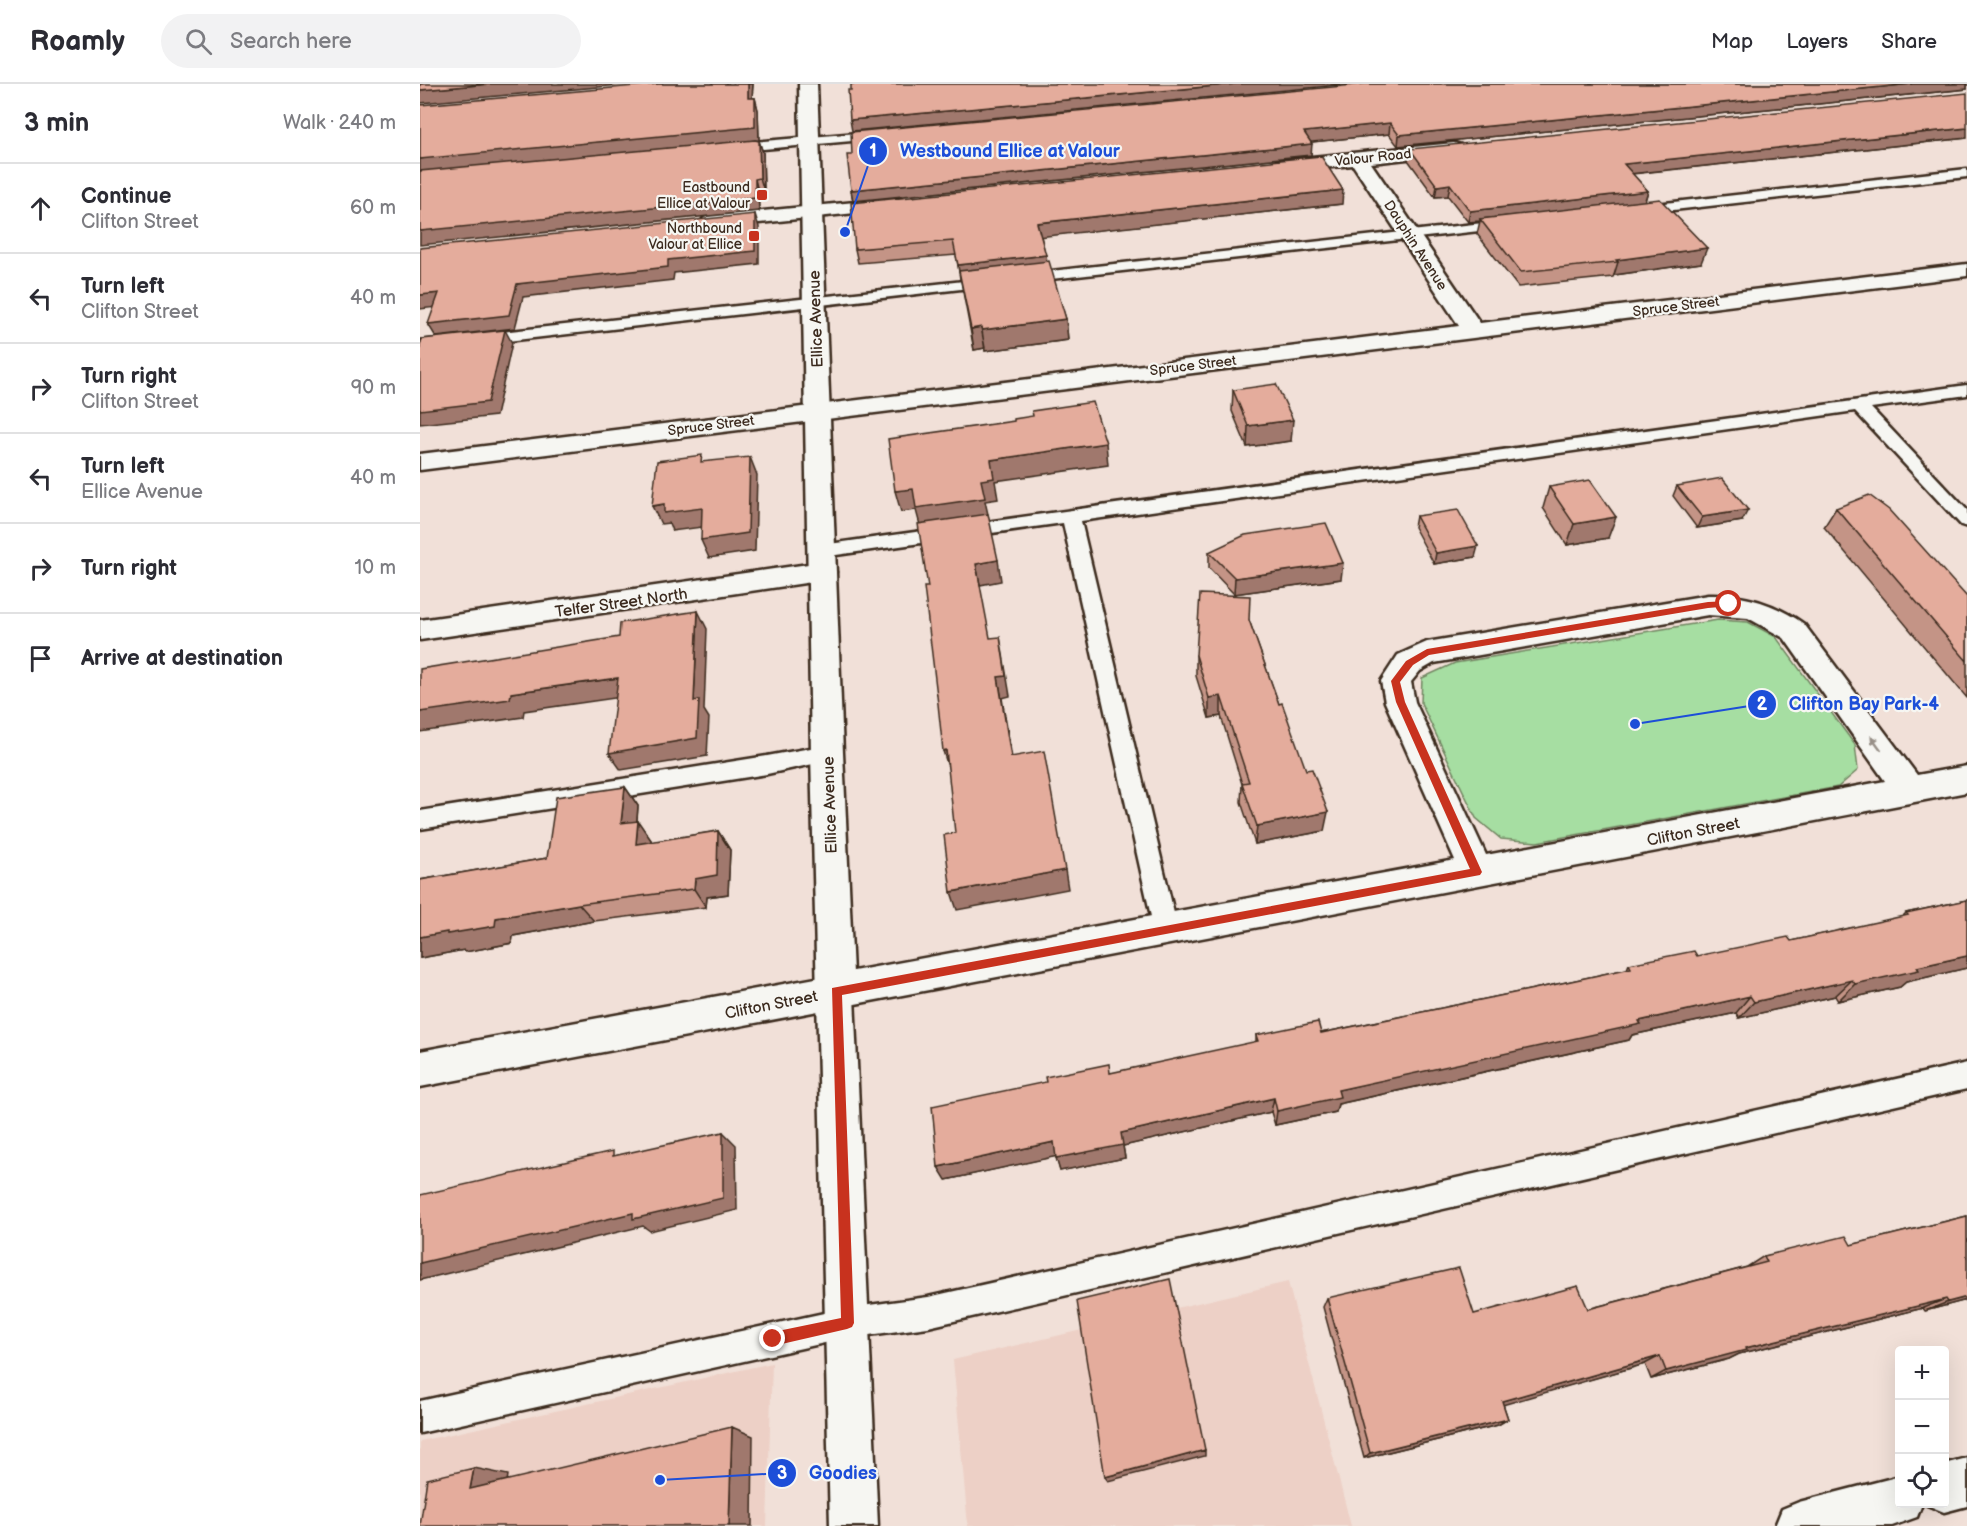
<!DOCTYPE html>
<html lang="en">
<head>
<meta charset="utf-8">
<style>
  body { margin:0; font-family:"Balsamiq Sans",sans-serif; background:#f2f2f3; color:#2b2b33 }
  .controls { position:absolute; right:18px; bottom:18px; display:grid; overflow:hidden; border-radius:6px; box-shadow:0 6px 24px #0002 }
  .controls button { width:54px; height:54px; display:grid; place-items:center; padding:0; border:0; border-bottom:2px solid #e1e1e2; background:#fff; color:#2b2b33; font:30px sans-serif }
  .stop { position:absolute; width:18px; height:18px; margin:-14px; border:4px solid #c8321e; border-radius:50%; background:#fff }
  .stop.end { background:#c8321e; border-color:#fff; box-shadow:0 2px 6px #0008 }
  .list { margin:0; padding:0; list-style:none }
  h2 { display:flex; justify-content:space-between; align-items:center; height:78px; margin:0; padding:0 24px; font-size:26px }
  h2 small { font-size:20px; font-weight:400; color:#7c7c81 }
  .list li { display:grid; grid-template-columns:39px 1fr auto; gap:18px; align-items:center; box-sizing:border-box; height:90px; padding:0 24px; border-top:2px solid #e1e1e2 }
  .list b { display:block; font-size:22px; white-space:nowrap }
  .list p { margin:0; font-size:20px; white-space:nowrap; color:#7c7c81 }
  .list em { font-size:20px; font-style:normal; color:#7c7c81 }
  .icon { flex:none; width:33px; height:33px; fill:none; stroke:currentColor; stroke-width:2; stroke-linecap:round; stroke-linejoin:round }
  .map { position:relative; flex:none; width:1547px; height:1442px; overflow:hidden }
  header { display:flex; align-items:center; gap:36px; box-sizing:border-box; height:84px; padding:0 30px; background:#fff; border-bottom:2px solid #e1e1e2 }
  header strong { font-size:28px }
  nav { display:flex; gap:33px; margin-inline-start:auto; font-size:21px }
  .search { width:420px; height:54px; background:#f2f2f3; display:flex; align-items:center; gap:15px; box-sizing:border-box; padding:0 21px; border-radius:33px; color:#7c7c81; font-size:22px }
  main { display:flex }
  aside { flex:1; background:#fff }
  .map>svg:first-child { display:block }
  .built { fill:#edd0c6 }
  .green { fill:#a6dea2; stroke:#708460; stroke-width:1.5 }
  .lines { fill:none; stroke-linecap:round; stroke-linejoin:round }
  .service-casing { stroke:#3b2a1e; stroke-width:5 }
  .minor-casing { stroke:#3b2a1e; stroke-width:5 }
  .secondary-casing { stroke:#3b2a1e; stroke-width:5 }
  .service { fill:#f6f6f2; fill-rule:evenodd }
  .minor { fill:#f6f6f2; fill-rule:evenodd }
  .secondary { fill:#f6f6f2; fill-rule:evenodd }
  .wall { fill:#c49486; stroke:#3b2a1e; stroke-width:1.5 }
  .shaded-wall { fill:#a0786d; stroke:#3b2a1e; stroke-width:1.5 }
  .building { fill:#e4ac9c; stroke:#3b2a1e; stroke-width:1.5 }
  .oneway { fill:#989088 }
  .route { fill:#c8321e }
  .poi-dot { fill:#c8321e; stroke:#f6f6f2; stroke-width:2 }
  .labels { text-anchor:middle; stroke-width:4.5; stroke-linejoin:round; paint-order:stroke }
  .far-street-label { font-size:14px; fill:#3b2a1e; stroke:#f6f6f2 }
  .far-poi-label { font-size:14px; fill:#3b2a1e; stroke:#f6f6f2; text-anchor:end }
  .street-label { font-size:16px; fill:#3b2a1e; stroke:#f6f6f2 }
  .leader { fill:none; stroke:#1d4ed8; stroke-width:2 }
  .callout-dot { fill:#1d4ed8; stroke:#f6f6f2; stroke-width:2 }
  .mark-label { font-size:18px; text-anchor:middle; font-weight:bold; fill:#fff }
  .callout-label { font-size:18px; text-anchor:middle; font-weight:bold; fill:#1d4ed8; stroke:#f6f6f2; stroke-width:4.5; stroke-linejoin:round; paint-order:stroke }
</style>
</head>
<body>
<header>
<strong>Roamly</strong>
<div class="search"><svg class="icon" aria-label="search" viewBox="0 0 24 24"><circle cx="10" cy="10" r="6"/><path d="M15 15l6 6"/></svg>Search here</div>
<nav><a>Map</a><a>Layers</a><a>Share</a></nav>
</header>
<main>
<aside>
<h2>3 min<small>Walk · 240 m</small></h2>
<ul class="list">
<li><svg class="icon" aria-label="ahead" viewBox="0 0 24 24"><path d="M12 20V5M6 11l6-6 6 6"/></svg><div><b>Continue</b><p>Clifton Street</p></div><em>60 m</em></li>
<li><svg class="icon" aria-label="left" viewBox="0 0 24 24"><path d="M17 20v-9H6M10 6l-5 5 5 5"/></svg><div><b>Turn left</b><p>Clifton Street</p></div><em>40 m</em></li>
<li><svg class="icon" aria-label="right" viewBox="0 0 24 24"><path d="M7 20v-9h11M14 6l5 5-5 5"/></svg><div><b>Turn right</b><p>Clifton Street</p></div><em>90 m</em></li>
<li><svg class="icon" aria-label="left" viewBox="0 0 24 24"><path d="M17 20v-9H6M10 6l-5 5 5 5"/></svg><div><b>Turn left</b><p>Ellice Avenue</p></div><em>40 m</em></li>
<li><svg class="icon" aria-label="right" viewBox="0 0 24 24"><path d="M7 20v-9h11M14 6l5 5-5 5"/></svg><div><b>Turn right</b></div><em>10 m</em></li>
<li><svg class="icon" aria-label="arrive" viewBox="0 0 24 24"><path d="M6 21V4h12l-3 4 3 4H6"/></svg><div><b>Arrive at destination</b></div></li>
</ul>
</aside>
<div class="map">
<svg width="1547" height="1442" viewBox="0 0 1547 1442">
  <rect width="100%" height="100%" fill="#f1e0d8"/>
  <filter id="ink" filterUnits="userSpaceOnUse"><feTurbulence type="fractalNoise" baseFrequency=".0167" numOctaves="2"/><feDisplacementMap in="SourceGraphic" scale="12" xChannelSelector="R" yChannelSelector="G"/><feConvolveMatrix kernelMatrix="1 2 1 2 8 2 1 2 1" color-interpolation-filters="sRGB"/></filter>
  <g filter="url(#ink)">
    <path class="built" d="M868,1198L931,1442H548L533,1276Z
      M352,1279L347,1442H0V1357Z"/>
    <path class="green" d="M1298,536L1328,538L1356,553L1435,661L1438,686L1418,703L1117,758L1081,755L1056,734L1001,619L1002,594L1035,579Z"/>
    <g class="lines">
      <g class="service-casing">
        <path id="service" d="M461,47L467,51L465,54L309,68L303,64L309,60Z
          M1547,85V93L1218,130L1211,126L1218,122Z
          M1090,136L1095,137L1097,140L1095,143L604,198L597,194L604,190Z
          M571,194L578,198L576,201L0,267V257Z
          M1547,301V311L1451,324L1547,426V443L1541,441L1435,327L661,437L758,846L755,854L746,857L737,854L734,846L643,439L402,473L395,471L393,467L395,463L402,461Z
          M407,661L415,663L418,669L415,675L407,677L347,690L0,745V727L347,672Z
          M1547,979V1005L508,1243L427,1254L0,1349V1317L427,1224L508,1213Z"/>
      </g>
      <g class="minor-casing">
        <path id="minor" d="M1034,59L1041,61L1043,65L1041,69L951,79L1060,239L1547,180V192L0,386V370L1039,242L933,81L861,88L854,86L851,82L854,78L861,76Z
          M476,114L483,116L486,120L483,124L291,144L284,142L281,138L284,134L291,132Z
          M402,478L412,481L416,488L412,495L0,556V536Z
          M1288,511C1324,510 1354,519 1384,540L1497,691L1547,682V708L0,1003V967L1035,776L965,618L961,597L978,571L1007,558ZM1288,531L1328,534L1364,554L1465,697L1066,771L995,618L991,598L1000,587L1014,579Z"/>
      </g>
      <g class="secondary-casing">
        <path id="secondary" d="M379,0H397L423,669L458,1442H410L391,669Z
          M1547,1374V1422L1524,1428L1507,1421L1524,1420V1380Z
          M1480,1392V1420H1502L1497,1433L1472,1442H1355L1362,1425L1379,1418Z"/>
      </g>
      <use href="#service" class="service"/>
      <use href="#minor" class="minor"/>
      <use href="#secondary" class="secondary"/>
    </g>
    <path class="wall" d="M238,0H333L332,14H335L338,26L339,56H336L339,57L343,69L344,107H338L339,127Z
      M945,0H1547V5L978,62L969,50L891,58V71L433,117L431,106Z
      M1547,54L1212,90L1228,107L1225,117L1281,179L1194,191L1193,193L1098,203L1057,150L1060,137L1048,138L1028,112L1015,113L988,76L990,65Z
      M922,120L621,152L627,178L646,235L648,256L565,267V264L554,266L536,171L438,179L435,165Z
      M813,306L871,357L827,363L812,327Z
      M1257,402L1322,437L1277,444L1253,412Z
      M1129,403L1188,454L1147,461L1123,424Z
      M1416,424L1547,513V614L1404,443Z
      M996,432L1055,473L1014,480L994,443Z
      M789,468L921,495L814,510L789,484Z
      M829,536L904,747L835,760L821,718L822,700L801,632L789,634L776,592V571Z
      M205,703L218,722L217,737L231,756V758L298,747L310,766L308,810L287,813L286,823L174,837L93,852L92,859L45,868L44,866L0,874V796L127,774Z
      M1547,816V884L1486,898L1480,903L1418,917L1415,912L1319,934L1316,929L1212,951L1209,956L918,1020L916,1028L855,1041L851,1028L703,1062L705,1074L640,1087L636,1072L526,1096L836,958V951L901,949L1128,902L1207,885L1209,880L1277,872L1371,857L1482,833L1486,829Z
      M1547,1132V1216L1505,1227L1503,1224L1319,1270L1309,1275L1231,1295L1225,1280L1083,1320L1088,1335L1078,1341L944,1374L903,1223L907,1214L1054,1230L1168,1225L1327,1183L1344,1172L1431,1161Z"/>
    <path class="shaded-wall" d="M70,0H211L0,19V6Z
      M328,0H333L331,26L328,14Z
      M816,0H930L432,47L430,36Z
      M1492,0H1547V5L978,62L979,51Z
      M335,14L338,26L339,56L0,88V75Z
      M970,39L969,50L883,59L884,48Z
      M1547,44V54L1200,91L1204,80Z
      M339,57L343,69L344,107L340,94Z
      M892,60L891,71L433,117L431,106Z
      M335,95L338,107L339,127L0,161V147Z
      M1030,100L1028,112L1015,113L1017,102Z
      M923,106L922,120L618,153L617,139Z
      M1228,107L1224,119L1060,135V137L1048,138L1050,127Z
      M335,130L339,143V180L254,189L253,196L103,213L95,244L16,253L8,240L97,200L248,176Z
      M1287,164L1281,179L1194,191L1198,178L1196,176Z
      M626,171L628,185L540,195L538,181Z
      M19,209L26,222L0,225V211Z
      M646,235L648,256L565,267L562,246Z
      M561,243L565,264L554,266L551,245Z
      M85,246L92,259L76,332L0,340V326Z
      M873,336L871,357L827,363L828,342Z
      M686,359L688,381L575,397L578,415L565,417L569,435L501,445L496,426L481,428L475,407L561,396L571,376Z
      M330,373L337,391L335,467L289,474L281,456Z
      M244,420L282,424L290,442L252,447L249,439L241,440L232,422Z
      M1328,426L1322,437L1277,444L1282,433Z
      M1196,433L1188,454L1147,461L1154,440Z
      M1058,462L1055,473L1014,480L1016,469Z
      M578,476L581,497L560,501L556,480Z
      M923,479L921,495L814,510L815,494Z
      M278,527L287,545L284,626L289,634L287,672L201,686L189,669L274,617Z
      M580,553L590,612L582,614L595,692L578,593Z
      M198,594L209,612L104,627L103,633L0,648V628L91,609Z
      M801,612V632L789,634V614Z
      M526,666L529,686L523,667Z
      M205,703L218,722L215,758L201,739Z
      M908,728L904,747L835,760L837,742Z
      M218,737L231,756L229,779L216,760Z
      M298,747L310,766L308,810L287,813L286,823L274,805L275,795Z
      M645,786L648,805L537,826L531,808Z
      M159,820L174,837L93,852L92,859L45,868L44,866L0,874V853L76,834Z
      M1547,872V884L1486,898L1480,903L1418,917L1435,900L1497,883Z
      M1432,896L1415,912L1319,934L1334,918Z
      M1330,912L1316,929L1212,951L1209,956L918,1020L916,1028L855,1041L857,1027L918,1006L1219,937Z
      M854,1014L851,1028L703,1062L705,1074L640,1087L636,1074L701,1049Z
      M303,1048L316,1061L317,1126L230,1147L223,1142L0,1196V1179Z
      M634,1058L638,1072L526,1096L518,1083Z
      M1547,1213V1216L1505,1227L1528,1218Z
      M1526,1215L1503,1224L1319,1270L1309,1275L1231,1295L1246,1287L1325,1264Z
      M1240,1272L1225,1280L1072,1324L1082,1317Z
      M1088,1335L1078,1341L944,1374L950,1369Z
      M312,1343L333,1352L332,1442H309Z
      M785,1366V1372L688,1397L685,1393Z
      M54,1384L88,1391L85,1411L50,1405Z"/>
    <path class="building" d="M0,0H70L0,6Z
      M238,0H328V14H335V43L0,75V21Z
      M431,0H816L430,36L428,6H431Z
      M945,0H1492L979,51L970,39L884,48L892,60L431,106L427,71H432L431,48Z
      M1547,9V44L1204,80L1228,107L1050,127L1030,100L1017,102L990,65Z
      M335,56L339,57L340,94L335,95V114L0,147V87Z
      M901,72L923,106L617,139L626,171L538,181L533,157L435,165L431,119Z
      M1240,115L1287,164L1196,176L1198,178L1101,188L1060,135Z
      M335,130V167L248,176V183L97,200L89,231L8,240L19,209L0,211V164Z
      M629,177L646,235L562,246L561,243L551,245L539,187Z
      M85,246L68,318L0,326V262L2,255Z
      M856,300L873,336L828,342L813,306Z
      M673,318L686,359L571,376L574,394L561,396L565,414L496,424L493,405L475,407L468,355L594,337V335L613,332L612,327Z
      M282,371L281,378L330,373L328,449L281,456L282,424L244,429V420L232,422L237,377Z
      M1302,394L1328,426L1282,433L1257,402Z
      M1170,396L1196,433L1154,440L1129,403Z
      M1449,411L1469,426L1547,513V577L1416,424Z
      M1038,426L1058,462L1016,469L996,432Z
      M568,430L578,476L556,480L570,554L580,553L586,592L578,593L591,673L624,667L645,786L531,808L524,751L535,749L526,666L523,667L518,620L504,503H508L498,440Z
      M906,439L923,479L815,494L789,468L825,451Z
      M780,510L830,512L829,536L859,620L862,619L886,686L892,685L908,728L837,742L822,699L829,698L801,612L789,614L776,571Z
      M278,527L274,617L279,616L277,654L189,669L198,594L91,609L90,615L0,628V585L199,553L200,539Z
      M205,703L201,739L218,737L216,760L298,747L297,791L275,795L274,805L159,820L76,834L75,842L27,850V848L0,853V796L127,774L136,713Z
      M1547,816V872L1497,883L1499,886L1435,900L1432,896L1334,918L1330,912L1219,937L1221,940L918,1006L920,1013L857,1027L854,1014L701,1049L703,1061L636,1074L634,1058L518,1083L512,1022L626,998L625,993L689,980L690,989L838,957L836,951L898,938L901,949L1128,902L1211,884L1209,880L1274,867L1277,872L1368,853L1371,857L1488,831L1486,829Z
      M303,1048V1114L213,1135V1129L0,1179V1111L105,1087L193,1067V1072Z
      M1547,1132V1213L1528,1218L1526,1215L1325,1264L1326,1266L1246,1287L1240,1272L1082,1317L1088,1335L950,1369L907,1214L1039,1184L1054,1230L1158,1202L1168,1225L1347,1178L1344,1172L1426,1152L1431,1161Z
      M750,1195L785,1366L685,1393L657,1217Z
      M312,1343L309,1442H0L7,1395L54,1384L50,1405Z"/>
    <defs><path id="oneway-solid" d="M-6-.8H1V-3.2L6.5 0L1 3.2V.8H-6Z" transform="scale(1.5)"/></defs>
    <use class="oneway" href="#oneway-solid" transform="translate(1456 659) rotate(-126)"/>
  </g>
  <path class="route" d="M1309,517L1313,520L1312,522L1288,524L1009,571L993,581L980,598L985,618L1062,788L1060,791L422,911L434,1239L432,1243L427,1245L353,1262L349,1260L347,1255L349,1250L353,1248L421,1234L412,904L1050,785L976,618L971,597L986,577L1007,565L1288,518Z"/>
  <g class="poi-dot">
    <rect x="336" y="105" width="12" height="12" rx="3"/>
    <rect x="328" y="146" width="12" height="12" rx="3"/>
  </g>
  <g class="labels">
    <g class="far-street-label">
      <text transform="translate(953 73) rotate(-6)" y="5">Valour Road</text>
      <text transform="translate(996 161) rotate(57)" y="5">Dauphin Avenue</text>
      <text transform="translate(1256 222) rotate(-7)" y="5">Spruce Street</text>
      <text transform="translate(773 281) rotate(-7)" y="5">Spruce Street</text>
      <text transform="translate(291 341) rotate(-7)" y="5">Spruce Street</text>
    </g>
    <g class="far-poi-label">
      <text x="330" y="108">Eastbound<tspan x="330" dy="16">Ellice at Valour</tspan></text>
      <text x="322" y="149">Northbound<tspan x="322" dy="16">Valour at Ellice</tspan></text>
    </g>
    <g class="street-label">
      <text transform="translate(395 235) rotate(-92)" y="6">Ellice Avenue</text>
      <text transform="translate(201 518) rotate(-8)" y="6">Telfer Street North</text>
      <text transform="translate(409 721) rotate(-92)" y="6">Ellice Avenue</text>
      <text transform="translate(1273 747) rotate(-11)" y="6">Clifton Street</text>
      <text transform="translate(351 920) rotate(-11)" y="6">Clifton Street</text>
    </g>
  </g>
  <path class="leader" d="M425 148L453 67M1215 640L1342 620M240 1396L362 1389"/>
  <g class="callout-dot">
    <circle cx="425" cy="148" r="6"/>
    <circle cx="1215" cy="640" r="6"/>
    <circle cx="240" cy="1396" r="6"/>
    <circle cx="453" cy="67" r="15"/>
    <circle cx="1342" cy="620" r="15"/>
    <circle cx="362" cy="1389" r="15"/>
  </g>
  <g class="mark-label">
    <text x="453" y="73">1</text>
    <text x="1342" y="626">2</text>
    <text x="362" y="1395">3</text>
  </g>
  <g class="callout-label">
    <text x="590" y="73">Westbound Ellice at Valour</text>
    <text x="1444" y="626">Clifton Bay Park-4</text>
    <text x="423" y="1395">Goodies</text>
  </g>
</svg>
<div class="controls">
<button>+</button>
<button>−</button>
<button><svg class="icon" aria-label="locate" viewBox="0 0 24 24"><circle cx="12" cy="12" r="6"/><path d="M12 2v4M12 18v4M2 12h4M18 12h4"/></svg></button>
</div>
<div class="stop" style="left:1309px;top:520px"></div>
<div class="stop end" style="left:353px;top:1255px"></div>
</div>
</main>
</body>
</html>
